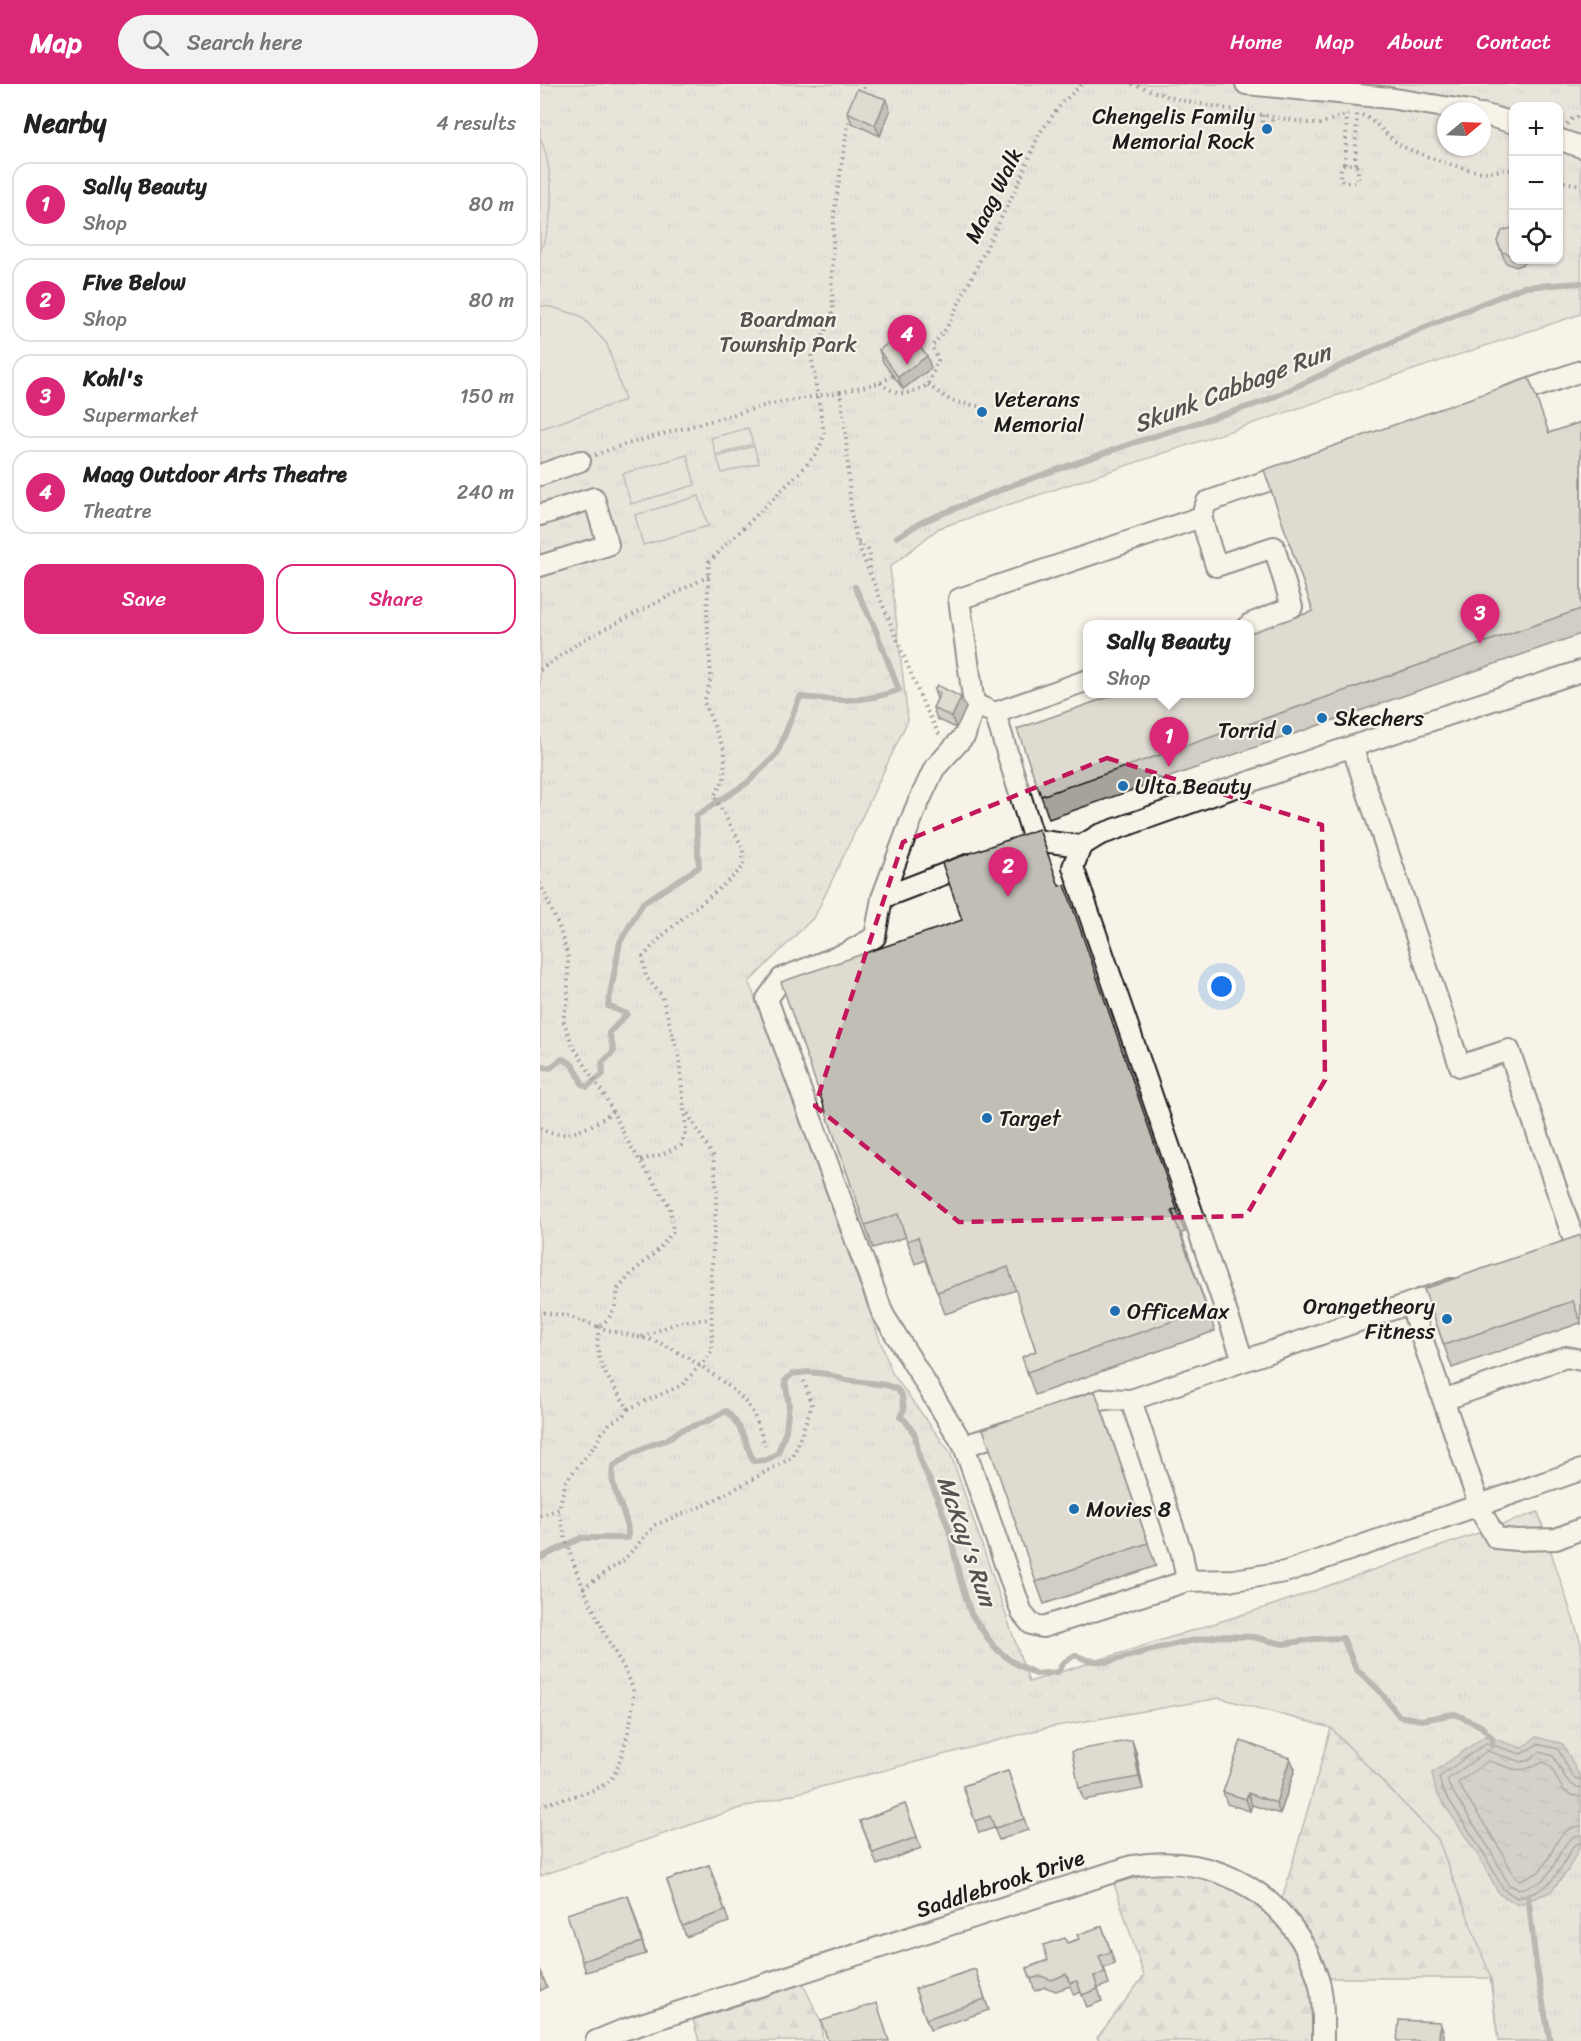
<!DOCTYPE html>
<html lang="en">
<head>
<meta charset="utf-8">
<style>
  body { margin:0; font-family:Sriracha,sans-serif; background:#f2f2f2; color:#222 }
  .controls { position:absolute; right:18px; top:18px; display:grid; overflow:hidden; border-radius:12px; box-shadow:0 2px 4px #0004 }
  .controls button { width:54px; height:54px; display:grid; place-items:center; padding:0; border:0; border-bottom:2px solid #e0e0e0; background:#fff; color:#222; font:30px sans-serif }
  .compass { position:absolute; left:897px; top:18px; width:54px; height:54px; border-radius:50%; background:#fff; box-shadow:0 2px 4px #0004; rotate:71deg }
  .you { position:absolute; left:682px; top:903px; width:21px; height:21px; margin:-15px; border:4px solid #fff; border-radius:50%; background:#1a73e8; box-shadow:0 0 0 9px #1a73e833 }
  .badge { display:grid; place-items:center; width:39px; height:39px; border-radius:50%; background:#db2777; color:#fff; font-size:20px; font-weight:700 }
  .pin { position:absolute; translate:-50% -50px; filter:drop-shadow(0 2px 3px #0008) }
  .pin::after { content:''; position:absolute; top:32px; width:21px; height:18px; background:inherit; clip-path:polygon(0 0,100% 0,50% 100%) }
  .popup { position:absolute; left:543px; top:536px; width:171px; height:78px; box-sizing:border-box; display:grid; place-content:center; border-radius:12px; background:#fff; filter:drop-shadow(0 2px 4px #0005); font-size:20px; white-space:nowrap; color:#767676 }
  .popup b { font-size:22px; color:#222 }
  .popup::after { content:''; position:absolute; left:50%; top:100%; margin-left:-12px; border:12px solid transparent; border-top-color:#fff }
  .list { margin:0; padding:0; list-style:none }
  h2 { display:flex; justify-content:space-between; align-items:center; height:78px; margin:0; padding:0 24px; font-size:26px }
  h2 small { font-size:20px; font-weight:400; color:#767676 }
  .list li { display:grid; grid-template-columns:39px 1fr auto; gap:18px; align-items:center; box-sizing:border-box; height:84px; margin:0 12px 12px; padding:0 12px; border:2px solid #e0e0e0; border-radius:18px }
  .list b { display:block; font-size:22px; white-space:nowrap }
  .list p { margin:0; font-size:20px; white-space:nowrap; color:#767676 }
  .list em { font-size:20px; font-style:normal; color:#767676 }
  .actions { display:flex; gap:12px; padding:18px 24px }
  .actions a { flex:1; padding:14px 0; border:2px solid #db2777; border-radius:18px; text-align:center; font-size:21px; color:#db2777 }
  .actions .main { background:#db2777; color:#fff }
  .icon { flex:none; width:33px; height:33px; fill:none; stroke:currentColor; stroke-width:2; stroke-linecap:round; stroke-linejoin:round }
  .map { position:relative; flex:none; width:1041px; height:1957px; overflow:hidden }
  header { display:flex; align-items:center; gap:36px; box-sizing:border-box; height:84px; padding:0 30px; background:#db2777; color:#fff }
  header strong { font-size:28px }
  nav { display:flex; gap:33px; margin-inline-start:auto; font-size:21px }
  .search { width:420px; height:54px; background:#f2f2f2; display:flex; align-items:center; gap:15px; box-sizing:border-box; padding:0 21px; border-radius:33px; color:#767676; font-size:22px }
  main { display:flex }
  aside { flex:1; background:#fff }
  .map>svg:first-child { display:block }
  .forest { fill:url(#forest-firs); stroke:#7a7874; stroke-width:1.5 }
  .park { fill:url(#park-tufts); stroke:#7a7874; stroke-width:1.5; fill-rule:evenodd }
  .pitch { fill:#d7d3cb; stroke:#7a7874; stroke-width:1.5 }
  .water { fill:url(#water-ripples); stroke:#72716c; stroke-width:1.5 }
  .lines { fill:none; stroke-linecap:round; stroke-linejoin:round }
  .shore { stroke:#565452; stroke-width:1.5 }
  .stream { stroke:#72716c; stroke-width:6 }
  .minor-casing { stroke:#1c1c1c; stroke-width:24 }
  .path { stroke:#1c1c1c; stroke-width:4; stroke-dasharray:1.5 4.5; stroke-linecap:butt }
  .minor { stroke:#f7f3e8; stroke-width:20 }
  .wall { fill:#a5a39c; stroke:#1c1c1c; stroke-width:1.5 }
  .shaded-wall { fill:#86857f; stroke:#1c1c1c; stroke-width:1.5 }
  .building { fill:#c0beb5; stroke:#1c1c1c; stroke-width:1.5 }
  .marked { fill:none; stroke:#c2185b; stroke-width:4.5; stroke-dasharray:12 8; stroke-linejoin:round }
  .poi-dot { fill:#1f6fb2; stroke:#f7f3e8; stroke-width:2 }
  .labels { text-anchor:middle; stroke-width:4.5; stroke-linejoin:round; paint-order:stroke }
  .poi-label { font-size:22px; fill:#1c1c1c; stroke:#f7f3e8; text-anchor:start }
  .street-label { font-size:22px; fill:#1c1c1c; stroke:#f7f3e8 }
  .park-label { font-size:22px; fill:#545351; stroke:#f7f3e8 }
  .water-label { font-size:24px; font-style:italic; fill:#565452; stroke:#f7f3e8 }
</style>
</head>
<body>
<header>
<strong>Map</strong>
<div class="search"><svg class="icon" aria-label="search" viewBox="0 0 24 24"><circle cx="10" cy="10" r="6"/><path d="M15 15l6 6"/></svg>Search here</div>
<nav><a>Home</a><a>Map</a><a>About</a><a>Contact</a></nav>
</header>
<main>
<aside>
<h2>Nearby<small>4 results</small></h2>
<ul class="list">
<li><span class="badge">1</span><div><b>Sally Beauty</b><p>Shop</p></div><em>80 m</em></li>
<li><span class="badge">2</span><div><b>Five Below</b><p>Shop</p></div><em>80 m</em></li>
<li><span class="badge">3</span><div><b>Kohl's</b><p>Supermarket</p></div><em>150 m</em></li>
<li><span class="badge">4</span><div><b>Maag Outdoor Arts Theatre</b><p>Theatre</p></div><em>240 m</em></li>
</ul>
<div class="actions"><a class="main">Save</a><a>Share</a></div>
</aside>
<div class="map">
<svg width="1041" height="1957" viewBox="0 0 1041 1957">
  <defs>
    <pattern id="forest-firs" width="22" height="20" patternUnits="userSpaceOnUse" patternTransform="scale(1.5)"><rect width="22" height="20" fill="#d7d3cb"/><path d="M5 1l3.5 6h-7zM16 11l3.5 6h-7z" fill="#b8b5ae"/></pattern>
    <pattern id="park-tufts" width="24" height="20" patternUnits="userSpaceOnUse" patternTransform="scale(1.5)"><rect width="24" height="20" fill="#d7d3cb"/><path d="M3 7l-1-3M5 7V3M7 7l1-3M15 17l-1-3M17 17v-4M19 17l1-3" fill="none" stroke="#b8b5ae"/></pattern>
    <pattern id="water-ripples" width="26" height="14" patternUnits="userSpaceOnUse" patternTransform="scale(1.5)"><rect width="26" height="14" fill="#aca9a2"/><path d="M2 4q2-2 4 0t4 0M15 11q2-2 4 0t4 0" fill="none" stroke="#8b8983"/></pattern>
  </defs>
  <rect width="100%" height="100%" fill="#f7f3e8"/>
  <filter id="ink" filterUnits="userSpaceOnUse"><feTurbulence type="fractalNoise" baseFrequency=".0167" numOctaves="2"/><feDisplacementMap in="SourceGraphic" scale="12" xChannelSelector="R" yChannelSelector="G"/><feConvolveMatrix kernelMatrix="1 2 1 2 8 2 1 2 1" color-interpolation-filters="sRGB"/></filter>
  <g filter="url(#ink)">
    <path class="forest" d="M791,1644L898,1755L922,1818L1041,1957H958L950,1894H777L739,1826Z
      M622,1788L666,1792L710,1814L739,1840L763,1877L774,1923L773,1957H560L557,1954L604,1892L574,1799Z
      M263,1900L281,1938L283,1957H159L153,1936Z"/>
    <path class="park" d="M0,0H1041V230L399,444L350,483L368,636L275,832L209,898L352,1289L410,1368L489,1598L736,1520L998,1428L1041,1559V1957H958L951,1894L898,1755L791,1644L680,1614L505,1644L197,1725L0,1792ZM974,22H1018V176H974ZM906,27H942V63H906Z"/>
    <path class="pitch" d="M0,53C10,77 13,108 10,133C9,145 3,158 0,170Z
      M0,222L12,223L41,232L67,260L85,316L0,345Z
      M208,344L213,360L176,371L171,354Z
      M214,362L219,379L182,389L177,373Z
      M147,371L155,401L91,420L82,390Z
      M159,412L168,442L103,461L95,431Z"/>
    <path class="water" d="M945,1652L982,1664L996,1653L1023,1660L1041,1695V1760L1027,1788L1010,1808L978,1821L959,1810L941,1776L896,1708L892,1689Z"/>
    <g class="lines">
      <path class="shore" d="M1041,1696L1033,1693L1018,1665L998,1660L981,1670L946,1659L899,1693L902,1705L946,1773L963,1805L977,1814C1011,1808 1019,1788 1034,1761L1041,1759
        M1041,1704C1025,1702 1021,1684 1013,1672L1000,1668L989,1676L982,1678L947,1667L907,1696L909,1702L952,1769L968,1800L978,1805C985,1804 995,1801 1001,1797C1018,1786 1019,1753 1041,1751
        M1041,1713C1013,1711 1020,1683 1003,1678C975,1692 976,1684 948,1677L918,1699L960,1765L975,1793L979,1796C984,1794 992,1792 997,1789C1015,1775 1013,1743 1041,1742"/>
      <path class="stream" d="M357,453L382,438L470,402L596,358L723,318L878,246L983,203L1041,199
        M0,982L10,984L22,975C34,978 38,989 42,1000L47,1003L63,990L62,979L74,967L69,949L87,930L68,922L80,858L103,819L159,783L156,732L207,699L237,670L260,613C299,617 322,619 359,606L334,542L315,503
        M0,1474L41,1454H88C90,1429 68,1408 73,1383L91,1370L108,1362L126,1356L141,1346L165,1338L186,1327C201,1340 206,1359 213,1377L227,1376L238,1369L246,1346L249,1320L245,1297L252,1290L268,1288L287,1290L305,1296L346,1301L357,1305L362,1312L364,1325L360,1333L365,1336L375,1351L380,1376L394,1406L409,1445L420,1495L431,1530L454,1563L471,1577L496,1590L518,1588L523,1579L535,1571L547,1576L566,1578L639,1559L679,1552L713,1553L743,1560L774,1555L803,1554L816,1585L839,1606L859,1632L881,1636L915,1630L941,1642L952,1654V1662
        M988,1811L996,1880L1010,1957"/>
      <g class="minor-casing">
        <path id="minor" d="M706,0L849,14L930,27
          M942,30L974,39
          M1018,55L1041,63
          M967,313L1041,287
          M0,391L40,377
          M0,431L54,414L68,461L0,482
          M661,433L667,418L753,388
          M434,620L425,651L394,685L375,726L342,814L335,853L307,869L242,894L227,915L343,1230L424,1362L482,1529L491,1540L503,1543L647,1497L694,1496L745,1488L1041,1386
          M455,629L548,596
          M812,662L920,982L969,966L1036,1162
          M541,762L494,756L455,629L434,620L419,515L661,433L676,482L734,463L752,523L710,540
          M342,814L430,780
          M870,1219L942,1429L956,1454L976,1456L1016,1455L1041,1445
          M703,1276L533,783L541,762L559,751L783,672L1041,587
          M903,1316L1026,1273L1041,1276
          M535,1325L564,1315L591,1316
          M424,1362L470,1347
          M647,1497L642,1470L591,1316L911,1205
          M56,1957L83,1946L592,1782C678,1767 754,1813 779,1898C784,1917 783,1938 783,1957"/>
      </g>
      <path class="path" d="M592,0L639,16L773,40H780L808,30
        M321,10L325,0
        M807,30L805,80H815L817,30
        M723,31L722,48L728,49L730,47L733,32
        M822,31C838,38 847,54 862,62C878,70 928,88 946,88C955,88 964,85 974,86
        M1027,40L1033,34L1041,32
        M804,80L801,83L800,94L804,98H814L818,95V84L815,80
        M1018,97L1041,101
        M340,299C360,314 366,311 388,301L398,276L392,262L406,245L480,96L499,50L522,19L542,0
        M388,301L411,317L443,323
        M300,308L340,299L353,292
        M55,371L80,362L231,320L300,308L305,341L311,429L317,458L383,619L400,652
        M318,458C336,467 327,474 331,489
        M0,586L43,556L169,492
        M0,799L20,845L28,874V915L23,936L33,962L66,1014L88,1058L130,1123L133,1148L118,1166L92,1189L78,1205L75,1223L69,1234L59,1243L28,1232L0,1228
        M0,1044C23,1060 54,1042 73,1027
        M101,1076L123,1070L141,1061L146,1046L139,973L122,912L106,893L103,873C133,836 170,816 203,783V764L174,712L184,696L185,668L164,618L171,594L167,532L169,478L265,383C274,372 282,363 284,349L271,271L285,248L293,227L292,198L294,130L308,40L312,31
        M102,1253L139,1238L171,1235
        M88,1325L142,1301L172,1268L171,1195L177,1107L173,1072L146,1027
        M0,1432L19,1425L26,1397L56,1360L62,1349L70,1339L83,1332L88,1325C71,1295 52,1282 59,1243C80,1251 97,1251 117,1258C141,1267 200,1305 212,1327C218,1339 222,1354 227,1366
        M43,1504L84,1476L115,1441L167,1420L253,1373L272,1321L264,1297
        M0,1722C19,1714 53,1711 69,1697C81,1687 98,1617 92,1602C87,1588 78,1574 71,1561C49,1517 27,1474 19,1425"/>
      <use href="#minor" class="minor"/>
    </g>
    <path class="wall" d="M346,15L350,27L340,52L312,39L307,28Z
      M974,144V176H987L985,179L976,183L966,179L957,157Z
      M339,266L391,284L363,305L343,278Z
      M1041,338V550L509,735L501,712L710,609L773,527L1009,349Z
      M394,606L426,624L416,644L397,635L393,624L397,615Z
      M519,802L645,1148L641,1149L675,1247L495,1311L487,1288L496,1267L476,1206L405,1230L386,1176L375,1180L366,1153L333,1164L325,1141Z
      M1041,1151V1241L1040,1239L912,1284L884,1205Z
      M563,1329L616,1482L504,1520L496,1498Z
      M596,1668L603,1705L544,1716L539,1704Z
      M750,1674L755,1685L740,1730L712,1721L710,1727L687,1720L683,1708Z
      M468,1687L488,1746L459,1756L454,1744L439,1749L423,1702Z
      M365,1720L381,1764L337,1781L320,1737Z
      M169,1781L189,1838L146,1853L127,1796Z
      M92,1823L106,1870L46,1888L42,1877Z
      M562,1842L575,1880L564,1884L569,1900L558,1904L562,1917L547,1923L541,1908L534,1911L530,1902L516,1907L505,1903L495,1907L487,1884L508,1876L527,1859L539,1855Z
      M435,1885L449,1926L390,1946L375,1905Z
      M0,1886L7,1903L0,1907Z"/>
    <path class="shaded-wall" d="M346,15L350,27L340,52L335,41Z
      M387,272L391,284L363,305L358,293Z
      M421,613L426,624L416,644L412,633Z
      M592,1656L596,1668L603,1705L599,1693Z
      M750,1674L755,1685L740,1730L736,1719Z
      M708,1709L712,1721L710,1727L706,1715Z
      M88,1811L92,1823L106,1870L102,1858Z
      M900,1938L904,1950V1957H899Z"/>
    <path class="building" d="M317,5L346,15L335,41L307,28Z
      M971,144H974V171H972L962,168L957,157L962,147Z
      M367,245L387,272L358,293L339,266Z
      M989,294L1009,349L1041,338V525L501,712L477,645L580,609H710V549L773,527L724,386Z
      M397,601L421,613L412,633L393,624L400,609L394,606Z
      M499,745L519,802L525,801L637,1125L632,1127L667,1225L487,1288L482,1273L496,1267L468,1183L397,1208L378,1153L367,1157L358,1130L325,1141L241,898L422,836L402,779Z
      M1041,1151V1234H1039L1033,1217L904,1261L884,1205Z
      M555,1307L608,1459L496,1498L443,1345Z
      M592,1656L599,1693L539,1704L532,1667Z
      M701,1657L750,1674L736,1719L708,1709L706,1715L683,1708Z
      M468,1687L484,1735L455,1744L450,1732L435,1737L423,1702Z
      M365,1720L377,1753L333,1769L320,1737Z
      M169,1781L185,1827L142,1842L127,1796Z
      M88,1811L102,1858L42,1877L27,1830Z
      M562,1842L571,1868L559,1872L565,1889L554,1892L558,1905L542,1911L537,1897L530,1899L526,1890L512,1896L501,1892L491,1895L487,1884L508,1876L503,1861L525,1854L527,1859L539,1855L537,1851Z
      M435,1885L445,1915L386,1935L375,1905Z
      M0,1886L3,1891L0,1893Z
      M337,1919L349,1957H288L281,1937Z
      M859,1936L900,1938L899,1957H857Z"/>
  </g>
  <path d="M0 0H1041V1957H0ZM567,674L782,741L785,996L706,1132L419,1138L275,1022L363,758Z" fill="#f7f3e8" fill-opacity=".55" fill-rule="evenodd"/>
  <path class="marked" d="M567,674L782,741L785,996L706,1132L419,1138L275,1022L363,758Z"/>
  <g class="poi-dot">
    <circle cx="727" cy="45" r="6"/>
    <circle cx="442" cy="328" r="6"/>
    <circle cx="782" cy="634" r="6"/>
    <circle cx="747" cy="646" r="6"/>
    <circle cx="583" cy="702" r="6"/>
    <circle cx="447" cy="1034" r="6"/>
    <circle cx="575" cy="1227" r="6"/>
    <circle cx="907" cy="1235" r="6"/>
    <circle cx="534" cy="1425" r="6"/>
  </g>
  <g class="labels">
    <g class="poi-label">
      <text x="715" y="40" text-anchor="end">Chengelis Family<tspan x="715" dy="25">Memorial Rock</tspan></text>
      <text x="454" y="323">Veterans<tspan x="454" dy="25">Memorial</tspan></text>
      <text x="794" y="642">Skechers</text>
      <text x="735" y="654" text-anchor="end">Torrid</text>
      <text x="595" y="710">Ulta Beauty</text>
      <text x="459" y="1042">Target</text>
      <text x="895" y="1230" text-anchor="end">Orangetheory<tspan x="895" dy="25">Fitness</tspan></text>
      <text x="587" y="1235">OfficeMax</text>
      <text x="546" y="1433">Movies 8</text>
    </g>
    <g class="street-label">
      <text transform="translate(453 111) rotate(-64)" y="8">Maag Walk</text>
      <text transform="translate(460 1799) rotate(-18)" y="8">Saddlebrook Drive</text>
    </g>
    <g class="park-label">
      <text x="248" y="243">Boardman<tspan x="248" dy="25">Township Park</tspan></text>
    </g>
    <g class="water-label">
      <text transform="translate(692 304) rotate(-21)" y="8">Skunk Cabbage Run</text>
      <text transform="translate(427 1457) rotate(71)" y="8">McKay's Run</text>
    </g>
  </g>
</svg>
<div class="controls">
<button>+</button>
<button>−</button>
<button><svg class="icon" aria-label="locate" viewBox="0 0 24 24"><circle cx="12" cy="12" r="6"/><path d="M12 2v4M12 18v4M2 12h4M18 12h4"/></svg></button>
</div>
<svg class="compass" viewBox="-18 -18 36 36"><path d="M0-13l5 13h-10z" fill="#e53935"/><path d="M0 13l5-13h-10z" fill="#767676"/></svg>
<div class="you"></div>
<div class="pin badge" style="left:629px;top:683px">1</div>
<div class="popup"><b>Sally Beauty</b>Shop</div>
<div class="pin badge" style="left:468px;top:813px">2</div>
<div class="pin badge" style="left:940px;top:560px">3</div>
<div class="pin badge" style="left:367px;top:281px">4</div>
</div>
</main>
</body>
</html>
